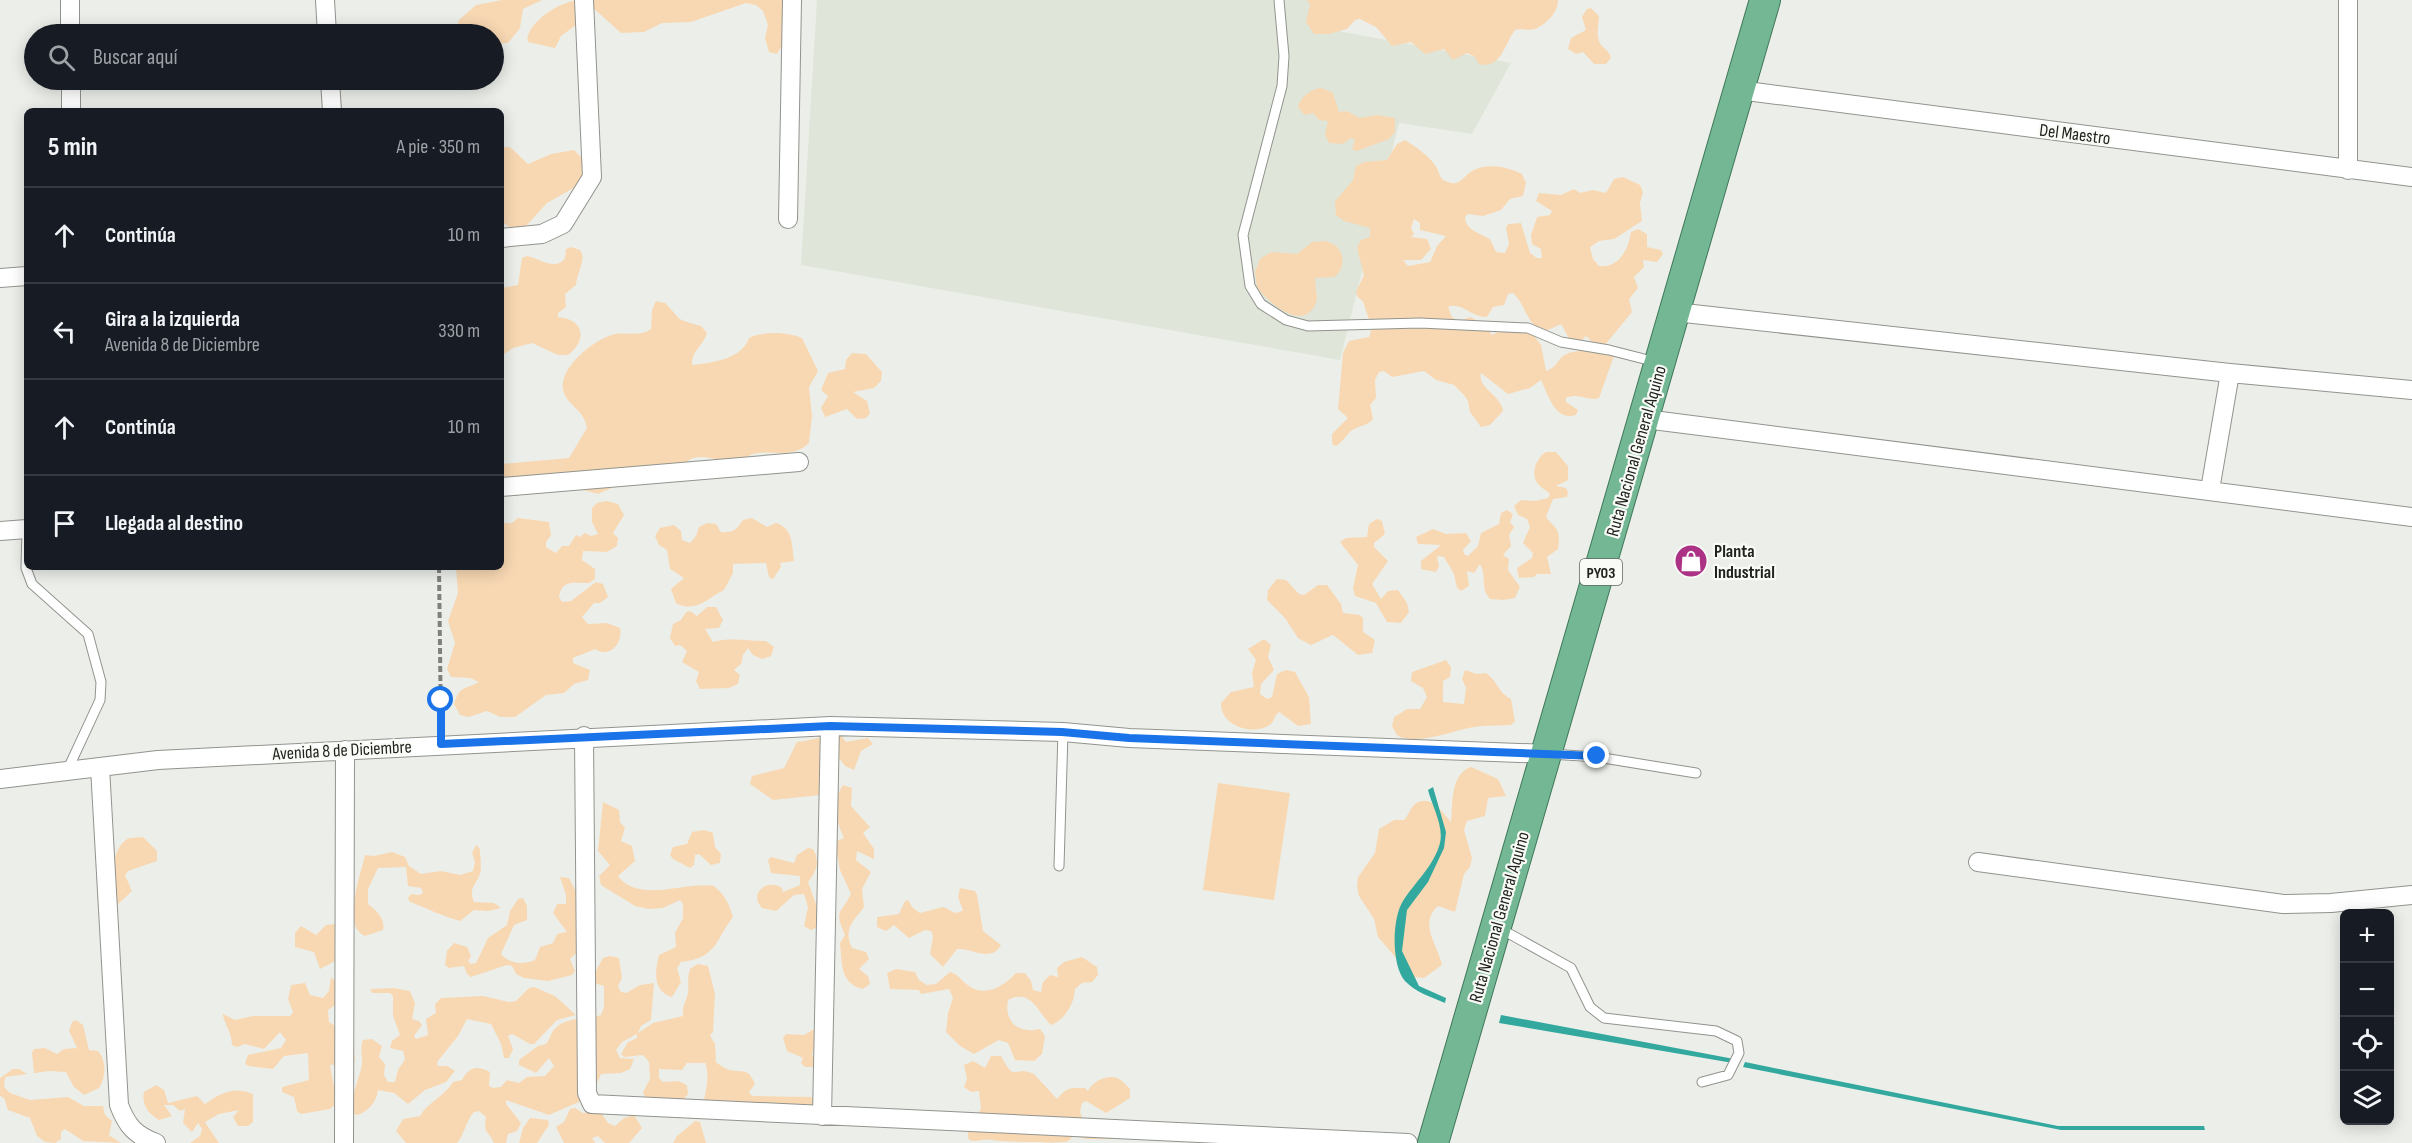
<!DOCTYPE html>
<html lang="es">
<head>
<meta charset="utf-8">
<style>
  body { margin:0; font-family:"Sofia Sans Condensed",sans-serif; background:#20242c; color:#f1f3f6 }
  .controls { position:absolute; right:18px; bottom:18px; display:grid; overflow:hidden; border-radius:9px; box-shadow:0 3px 15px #0003 }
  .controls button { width:54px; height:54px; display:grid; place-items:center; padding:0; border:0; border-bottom:2px solid #363941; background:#171b24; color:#f1f3f6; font:30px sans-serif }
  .stop { position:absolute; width:18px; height:18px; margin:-14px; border:4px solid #1a73e8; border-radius:50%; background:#fff }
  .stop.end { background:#1a73e8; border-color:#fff; box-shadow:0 2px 6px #0008 }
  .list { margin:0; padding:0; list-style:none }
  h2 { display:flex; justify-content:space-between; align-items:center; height:78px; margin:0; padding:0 24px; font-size:26px }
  h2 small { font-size:20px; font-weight:400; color:#9ea1a6 }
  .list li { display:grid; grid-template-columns:39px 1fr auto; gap:18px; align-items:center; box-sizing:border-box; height:96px; padding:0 24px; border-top:2px solid #363941 }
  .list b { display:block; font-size:22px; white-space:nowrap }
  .list p { margin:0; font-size:20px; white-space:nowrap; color:#9ea1a6 }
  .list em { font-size:20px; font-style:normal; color:#9ea1a6 }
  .icon { flex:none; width:33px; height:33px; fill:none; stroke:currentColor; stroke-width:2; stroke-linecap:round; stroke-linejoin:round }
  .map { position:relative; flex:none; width:2412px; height:1143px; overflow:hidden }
  .search { position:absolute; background:#171b24; box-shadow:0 3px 15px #0003; left:24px; top:24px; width:480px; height:66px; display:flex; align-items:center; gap:15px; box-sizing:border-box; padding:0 21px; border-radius:33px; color:#9ea1a6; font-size:22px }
  .panel { position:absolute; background:#171b24; box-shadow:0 3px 15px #0003; left:24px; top:108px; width:480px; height:462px; border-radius:9px }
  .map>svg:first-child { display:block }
  .built { fill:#dfe5d8 }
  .green { fill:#f8d8b3; fill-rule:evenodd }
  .water { fill:#32a89f }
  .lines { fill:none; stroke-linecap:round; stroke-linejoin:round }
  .service-casing { stroke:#91948e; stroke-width:11 }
  .minor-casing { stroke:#91948e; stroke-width:20 }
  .trunk-casing { stroke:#40785a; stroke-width:32 }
  .path { stroke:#7f817d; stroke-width:4; stroke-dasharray:6 3; stroke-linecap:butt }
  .service { stroke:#fff; stroke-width:9 }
  .minor { stroke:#fff; stroke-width:18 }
  .trunk { stroke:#73b794; stroke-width:30 }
  .route { stroke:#1a73e8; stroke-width:8 }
  .labels { text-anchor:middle; stroke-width:4.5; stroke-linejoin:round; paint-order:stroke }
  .shield { fill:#f9fcf6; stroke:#626460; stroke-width:1.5 }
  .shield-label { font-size:16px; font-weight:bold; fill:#222320 }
  .street-label { font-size:18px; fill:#222320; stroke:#f9fcf6 }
  .poi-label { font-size:18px; font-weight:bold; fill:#222320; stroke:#f9fcf6; text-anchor:start }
</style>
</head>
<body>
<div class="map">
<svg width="2412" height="1143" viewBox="0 0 2412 1143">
  <rect width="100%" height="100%" fill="#ecefe9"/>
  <path class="built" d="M817,0H1314L1311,26L1511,63L1472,134L1399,123L1340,360L801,265Z"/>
  <path class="green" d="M502,0H542L523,9L520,28L508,43L494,44V34H455L459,20L476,5Z
    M590,0H785L782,46L777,54L769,52L765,38L768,25L763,11L756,5L746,3L691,22L662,23L644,32L621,33L592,7Z
    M1307,0H1558C1559,12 1545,25 1535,29C1528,31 1521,28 1515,30C1505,43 1501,70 1479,64L1474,56L1467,53L1453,60L1444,49L1425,54L1411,42L1392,46L1376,27L1360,19L1355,20L1347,29L1329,34H1314L1306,22L1310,5Z
    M575,1L583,20L561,36L555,48L528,42C523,26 560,1 575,1Z
    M1591,8L1599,16C1599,24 1596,32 1599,41C1601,48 1609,49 1611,58L1606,64H1594L1583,52L1576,54L1568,49L1571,38L1586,30L1582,17L1587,9Z
    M1321,88L1333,93L1339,112L1347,111L1359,118L1377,115L1395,118V132L1389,139L1357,151L1352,149L1355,140L1351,138L1343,144L1329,143L1325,134L1328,121L1319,120L1313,113L1304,115L1298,107C1300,97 1311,89 1321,88Z
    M1405,140C1416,147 1430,156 1437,168C1440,175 1440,180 1448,182C1460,187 1463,176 1472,171C1486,162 1509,167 1522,174L1526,183L1523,196L1510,199L1501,210L1483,216L1468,214L1465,217C1466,231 1480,233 1490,239L1496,252L1505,253L1509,244L1506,228L1508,224L1521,223L1530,253L1537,258H1542L1541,249L1532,244L1531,235L1537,217L1550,215L1552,211L1536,201L1539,193L1561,195L1574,189L1580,193L1593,190L1606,193L1614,179L1623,177L1640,185L1643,192L1640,203L1642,221L1614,239L1599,241L1590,247L1593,259L1599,266C1620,268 1628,249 1631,232L1638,229L1647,234V247L1661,250L1663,254L1657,262L1643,260L1644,267L1634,277L1638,288L1629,299L1632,312L1604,346L1594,344L1586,336L1581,341L1571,342L1561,324L1548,330L1537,328C1525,317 1524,303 1513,293L1508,294L1504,305L1493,307L1487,317C1472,318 1461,301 1448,307L1452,317L1458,321L1471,317L1483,324L1492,335L1504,329L1532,333L1541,345L1546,371C1563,365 1554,353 1580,351L1583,347L1614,356L1599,398C1588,402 1579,392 1566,398V402L1578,410L1576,415C1555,422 1548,394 1541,380L1530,388L1508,394L1481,373C1477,388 1502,396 1503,411L1490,425L1481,427L1470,412L1468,401L1464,395L1454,385L1436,380L1424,371L1392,377L1384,371L1379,372L1375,380L1376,398L1370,405L1373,419C1367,426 1358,426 1351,431C1345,436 1343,442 1336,446L1332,444V434L1348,418L1338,409L1343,353L1349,341L1369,337C1375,324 1366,316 1364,304C1362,298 1357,299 1356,292L1364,275L1357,248L1361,240L1370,237V228L1344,221L1336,215L1335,201L1353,180L1356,166L1364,162L1387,160L1397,144ZM1414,219L1420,223V230L1446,236L1437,246L1430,262L1408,266L1403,260H1421L1431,249L1427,239L1411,237L1414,234L1411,228Z
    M501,147H510L528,164L551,154L574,150L584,160V174L577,186L547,203L526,226L512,229L501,221Z
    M1325,241C1344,245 1348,264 1335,277L1315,278L1317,300C1306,335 1268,303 1257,287L1255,272L1260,259L1271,252L1297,254L1312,242Z
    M571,247L580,250C587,260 577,272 576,285L565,294L566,307L558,313V317C584,319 588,340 568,355H558L532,343L513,348L501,356V288L518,285L522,258L527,256C539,258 555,272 565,258L566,249Z
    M656,301L665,303C684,322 673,318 701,326L707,333C703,346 692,350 692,365C712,363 742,359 749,338C763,331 787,332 802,338L818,371L809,387L812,416L809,443C786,465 757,440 740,464C724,463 699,451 688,461C680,469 680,476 668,482C645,478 619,483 598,494L580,489L501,497V464L569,458L587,428C584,409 567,406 563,390C558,368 596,337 616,334C629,332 640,337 651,329L652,310Z
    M852,353L866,354L882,372L881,381L874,388L853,392L867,401L870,414L866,418L857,419L847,409L825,417L821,408L828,396L821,390L828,373L845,369L846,360Z
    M1546,452H1556L1568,466V480L1556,486L1566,488L1568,492L1567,497L1553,499L1546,517C1557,531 1561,528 1558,549L1547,557L1551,574H1537L1534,577L1519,578L1517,568L1532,558L1533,553L1523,543L1530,527L1527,519L1518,515L1514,506L1521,500L1535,501L1548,498L1550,494C1546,490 1541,488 1538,484C1530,474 1536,458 1546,452Z
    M607,501L618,504L624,515L613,533L618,538L617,546L607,552L583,551L582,560L595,569V579L589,583C576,584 563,578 559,596L562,602L571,601L596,582L603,584L608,597L600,603H594L582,617L588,624L607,623L620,628C623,643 610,659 595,649L573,658V663L590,670L588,680L574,684L564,693L546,695L515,717H500L487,711L469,717L460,715L454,704C460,685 464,690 479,682L470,678L451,677L447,669L455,643L448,621L458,593L456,567H501V523H512L518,518L549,522L551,535L546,542V547L556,553L562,546H569L576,535L580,537L585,533L591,536L598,534L592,522V508L597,503Z
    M1507,510L1513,514L1510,522L1514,527L1509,535L1511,546L1503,555L1509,559L1508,570L1520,587L1515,598L1504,600L1490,599C1480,588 1487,576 1480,564L1474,573L1467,571L1469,586L1461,591L1457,588L1454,574L1444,557L1437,556L1439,566L1436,572L1421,569V561L1441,545L1418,544L1416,537L1433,529L1446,534L1466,533L1471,541L1463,550L1464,554L1468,556L1478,546L1481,533L1499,524L1501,513Z
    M752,518L767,527L776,523C793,528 792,545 794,561L780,563L781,567L773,579L769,577L766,563L733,564V573L724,590C709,597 696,614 676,603L671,589L684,578L670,569L667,550L659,545L655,536L660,528L674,525L681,531L682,540L690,543L696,536L699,527L707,523L716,524L721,532C732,533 737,530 743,520Z
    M1377,519L1382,521L1385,534L1374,543V547L1388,561L1372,584L1381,599L1388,591L1398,590L1407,603L1409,612L1401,623L1387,622L1376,603L1355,596L1353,588L1358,565L1340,542L1346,538L1367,537L1369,524Z
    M1277,579L1286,580L1299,594L1304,595L1318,585H1327L1341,604L1343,613L1360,615L1363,618V632L1375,640L1372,653L1358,655L1333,635L1311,645L1298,638L1285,618L1267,600L1268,590Z
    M707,607H716L723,620L719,628L705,629L713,642C730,637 749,641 766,641L774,647L771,656L762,659L753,655L748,648L743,655L741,664L734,670L740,675L738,684L729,688L700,689L696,681L699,672L682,662L687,651L680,645L675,646L670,638L673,624L681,620L686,612L690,611L697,616Z
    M1264,639L1271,645L1268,657L1274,670L1261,684L1260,694L1267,699L1272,697L1277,674L1286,670L1295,672L1309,697L1311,724L1298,726L1279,712C1274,716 1275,720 1271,724C1254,737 1220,726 1221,703L1231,692L1254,687L1252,673L1256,660L1248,649Z
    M1446,660L1451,667L1450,677L1443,681V702L1464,704L1466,688L1462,679L1465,670L1477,674L1486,673C1497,680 1499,694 1511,699L1515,721L1511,725C1499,726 1486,725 1474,727C1455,730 1413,747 1397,735L1392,726L1394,717L1407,709H1420L1427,697L1423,688L1411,681L1412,672Z
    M840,734L846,742L868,738L873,744L861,751L854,770L845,766L836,754L821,795L773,800L750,784L752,776L784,768L797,742C813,740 824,736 840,734Z
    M1471,767L1498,779L1506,796L1488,798L1485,816L1467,821L1464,830L1472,858L1470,867L1464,874L1455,912L1438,906C1418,924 1438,945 1442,965L1424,978L1414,977L1398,967L1396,958L1378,937L1374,919L1359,896L1357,887L1358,877L1375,853L1379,829L1394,820H1404C1408,816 1411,807 1415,804C1430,793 1443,813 1451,822C1453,803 1450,774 1471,767Z
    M1218,783L1290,793L1274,900L1203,890Z
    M843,785L852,788L851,806L870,827L863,833L874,849V859L857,851L856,860L871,872L862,889L864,907C853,922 843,928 852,948L866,952L869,959L859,969L868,976L870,984L863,989C840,984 842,963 840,943L845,935C834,910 840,915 851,894L840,870L835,842L844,838C836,822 832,800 843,785Z
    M603,802L619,810L620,822L625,828L621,841L632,846L635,861L618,876C638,904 686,881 714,886C725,895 729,904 733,917C714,942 717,958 681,962L677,968L681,982L672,997C652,991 655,971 659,955L676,947L675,933L683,918V904L680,900L663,908L649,909L635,906L601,885L599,876L610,865L598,851Z
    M704,830L713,833L715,847L721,854L720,863L711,865L699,854L695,855L694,865L690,868L673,859L670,855L673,847L687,844L692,832Z
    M143,837L157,851V861L128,871L125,875L132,891L115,907C114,886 107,850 129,838Z
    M476,845L480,849C480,856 482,867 480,874C476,885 468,888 474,902L494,903L501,908L488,911L474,910L460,921C442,916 426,908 410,902L408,898L411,894L420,895L423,892L421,888L408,886L406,867L378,868L368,889V904C375,909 386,919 383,930L365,936C341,927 361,874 365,855L374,856L392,852L405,857L409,866L421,874L441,871L460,875L473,871L475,862L472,853Z
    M808,848L813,849C820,861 817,871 808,882L817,907L820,926L811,930L804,926L808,907L804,894L794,895L776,911L762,908C748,893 767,878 782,888L783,892L800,885V876L771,873L768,860L771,857L794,863L797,855Z
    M560,877L569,878L577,894L578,951L570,959L575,971L572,975L548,981L524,978L516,974L512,966L507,965L471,977L467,974L464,966L449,968L445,965L447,951L454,943L467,947L471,956L468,961L471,964L476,963L488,938L507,925L510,911L518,899L523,898L527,906V920L514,925L501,954C509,964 523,965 535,960L540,947L553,943L557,934L567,932L553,913L557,904H566V895Z
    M960,888L975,891L977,895L983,931L1001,945C991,963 972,948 957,949L943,967L930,954L933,936L931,931L925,930L909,938L894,925L886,931L877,927V917L899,914L905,901L908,900L913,908L920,913L943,907C951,909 954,917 963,910L958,897Z
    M336,924L337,960L320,969L314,952L295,947V933L301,926L316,935L326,925Z
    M610,956L619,958L622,978L618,986L621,992L626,993L640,985L654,983L651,1020L641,1026L638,1033L653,1023L683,1016C682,1004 686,1003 688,993C689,984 687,978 690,969L698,964L708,966L715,994L713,1032L710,1035L715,1044L716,1062C720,1065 725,1069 730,1070C743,1073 748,1067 755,1084L749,1092L752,1096L811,1097L817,1103L807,1108L703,1103C706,1093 710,1073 705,1063H687L682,1070L659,1069V1078L663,1082L678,1081L687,1085L688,1094L679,1105L646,1100L643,1092L650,1079L649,1062L643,1055L624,1057L621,1054L628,1042L637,1038V1034L622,1042L616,1050L620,1058L634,1059L630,1069L621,1073L601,1074L597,1083L581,1101L549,1115L506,1100V1104L521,1123L517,1131L508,1134L506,1143H494C488,1129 483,1135 486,1117L479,1111L474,1112C465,1122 465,1134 457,1143H406L396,1131L403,1119L420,1116C428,1102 445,1096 453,1082L462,1080C469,1067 476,1065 490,1072L489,1086L493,1088L501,1087L507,1080L519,1083L527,1077L545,1076L554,1066L549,1058L536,1073L519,1065V1060L538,1046L546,1044C549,1040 551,1034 553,1031C564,1016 586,1020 601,1015L604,1007V986L594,983L593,976L603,958Z
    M1082,957L1097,967L1098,975L1092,982L1082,983L1075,989C1074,1004 1065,1020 1051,1025C1037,1011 1031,988 1008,1000C1004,1023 1019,1034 1040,1029L1045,1036L1042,1054L1034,1061L1015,1060L1008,1043L999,1040L974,1054L960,1046L946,1032L948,1013L953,998L949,989L921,994L919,990L890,989L887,973L896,969L915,972L919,980L927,985L936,984L950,972C960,975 961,981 969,986C986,998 1005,985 1016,973H1025L1031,981L1033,990L1041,992L1043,982L1050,975L1058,977L1057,968L1064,962Z
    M331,977L338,984L335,1005L328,1010L329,1022L353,1037L355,1061C348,1069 338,1064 330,1065L337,1103L330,1109L301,1114L297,1111L294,1097L282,1092V1087L309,1080L308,1053L284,1056L273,1069L248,1066L245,1063L248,1055L281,1048L286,1040L280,1032L264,1049L245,1044L237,1047L232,1045C232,1032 223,1022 223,1014L235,1020L253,1016H290L293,1012L288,999L291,985L305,983L310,995L323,998L329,991Z
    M534,987L555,996L576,1015L557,1020L534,1044H530L512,1034L508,1036L513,1049L509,1058H504L501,1044L491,1024L467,1019L458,1036L437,1062L438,1066H447L455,1071L446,1082L425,1090L408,1104L394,1093L378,1090C377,1101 368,1113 356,1115L349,1111C352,1096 357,1084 361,1069C364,1060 359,1050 363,1040L372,1039L382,1046L379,1057L385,1064L384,1075L388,1082H395L398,1070L405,1059L403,1051L390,1048L392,1041L400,1035L393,1016V996L390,993H373L370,990L372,989L393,988L410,991L415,1003L412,1019L419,1021L422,1025L414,1036L416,1039L428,1035L426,1019L436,1013L435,1004L441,998L483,996L509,1002L516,1001L529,988Z
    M76,1020L83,1025L89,1050L98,1051C107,1061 106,1077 99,1088L84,1095L74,1087L66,1072L50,1071L5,1077L4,1087L10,1093L30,1100L68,1097L84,1106H103L105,1115L112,1121L109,1135L121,1143L83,1141L65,1129L61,1132V1139L55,1143L45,1142L37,1136L30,1118L8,1110L4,1098L0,1096V1078L13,1069H19L27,1074L34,1073L32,1053L34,1049L45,1048L57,1054L64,1049L77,1048L69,1031L72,1022Z
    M816,1028L820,1044L813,1050L812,1055L816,1058L815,1067H805L801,1063L803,1058L787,1051L783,1038L786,1034L804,1035Z
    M991,1056H1001C1016,1084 1012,1065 1034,1074L1057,1099C1067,1087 1069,1088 1085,1088L1088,1091C1092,1082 1108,1073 1119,1079C1123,1081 1127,1086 1130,1089V1098L1106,1113L1086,1101L1082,1103L1080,1112L1085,1125L1120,1135L1118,1139H1087L1073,1136C1071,1138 1069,1141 1066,1142C1061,1143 999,1142 992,1140C984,1138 977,1143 969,1140C964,1123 974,1120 981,1109L979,1091L971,1092L964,1087L967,1079L964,1065L973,1061L985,1068Z
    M156,1085L164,1090L168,1103L197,1096L205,1104C221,1093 234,1086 253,1094V1122L248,1126H238L233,1117L239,1110L219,1114L205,1122L219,1143H190L200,1136L202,1129L198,1123L192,1132L183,1123L185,1109L180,1111L173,1105H164L172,1116L159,1120C149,1114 141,1105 144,1092Z
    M575,1108L583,1113L600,1111L608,1123L615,1126L624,1118L634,1115L642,1128L629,1143H605L598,1136L592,1138L595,1143H564L556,1127L564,1122L570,1109Z
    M530,1118L548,1120L549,1125L537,1143H519L523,1128Z
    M695,1121L700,1122L706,1143H673L677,1136Z"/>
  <path class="water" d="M1433,787L1446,832L1444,848L1428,882L1407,910L1402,951L1419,986L1446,998L1445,1003C1431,997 1415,992 1405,981C1391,965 1392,918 1403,901C1415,882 1434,866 1440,843C1444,826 1432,806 1428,790Z
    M1501,1015L1734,1059L1733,1063L1499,1023Z
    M1745,1062L2058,1126H2204L2205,1130H2061L1743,1067Z"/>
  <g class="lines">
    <g class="service-casing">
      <path id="service" d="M1279,0L1284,56L1282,86L1243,235L1250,286L1261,304L1286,320L1308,326L1420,323L1528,328L1561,342L1609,350L1656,362
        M27,529L26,568L32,584L88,634L101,682L100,700L67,771
        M1550,754L1597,757L1696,773
        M1059,866L1063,732
        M1499,928L1571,968L1590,1007L1604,1018L1716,1031L1737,1041L1739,1053L1728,1075L1702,1082"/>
    </g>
    <g class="minor-casing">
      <path id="minor" d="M70,0V34
        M325,0L327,34
        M2348,0V170
        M71,80V111
        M330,80L332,111
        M1739,90L2412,177
        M788,219L792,0
        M501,238L542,234L563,224L592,177L584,0
        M0,278L27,276
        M1675,312L2230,373L2412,390
        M1645,419L2412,517
        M501,487L799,462
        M2210,490L2230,373
        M0,531L27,529
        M584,736L587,1093L592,1104L1408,1143
        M100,767L119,1105C127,1126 135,1135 156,1143
        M0,779L158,760L830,726L1063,732L1129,738L1548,754
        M1978,862L2283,904L2331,903L2412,895
        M822,1116L830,726
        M344,1143L345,750"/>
    </g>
    <g class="trunk-casing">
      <path id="trunk" d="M1433,1143L1765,0"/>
    </g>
    <path class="path" d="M439,567L441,728"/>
    <use href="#service" class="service"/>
    <use href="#minor" class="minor"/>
    <use href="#trunk" class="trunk"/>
  </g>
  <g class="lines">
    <path class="route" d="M441,700V744L830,726L1062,732L1129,738L1597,756"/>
  </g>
  <defs>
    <g id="shop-disc" transform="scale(1.725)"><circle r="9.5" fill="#ac3285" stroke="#f9fcf6"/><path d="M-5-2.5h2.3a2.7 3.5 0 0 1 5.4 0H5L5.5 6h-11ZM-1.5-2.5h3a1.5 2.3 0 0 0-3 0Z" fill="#fff"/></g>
  </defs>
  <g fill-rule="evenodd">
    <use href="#shop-disc" x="1691" y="561"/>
  </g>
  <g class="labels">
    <rect class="shield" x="1580" y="559" width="42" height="26" rx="4.5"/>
    <g class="shield-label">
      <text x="1601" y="578">PY03</text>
    </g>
    <g class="street-label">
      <text transform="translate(2075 134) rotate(7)" y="6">Del Maestro</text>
      <text transform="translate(1636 451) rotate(-74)" y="6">Ruta Nacional General Aquino</text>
      <text transform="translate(342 750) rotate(-3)" y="6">Avenida 8 de Diciembre</text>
      <text transform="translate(1499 917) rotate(-74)" y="6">Ruta Nacional General Aquino</text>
    </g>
    <g class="poi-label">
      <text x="1714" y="557">Planta<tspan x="1714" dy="21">Industrial</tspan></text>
    </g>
  </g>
</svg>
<div class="controls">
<button>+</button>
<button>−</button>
<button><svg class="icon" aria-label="locate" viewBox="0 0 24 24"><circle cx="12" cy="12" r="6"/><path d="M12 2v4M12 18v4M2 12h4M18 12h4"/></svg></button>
<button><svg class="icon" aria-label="layers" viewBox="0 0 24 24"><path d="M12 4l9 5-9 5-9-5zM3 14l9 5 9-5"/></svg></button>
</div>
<div class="stop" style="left:441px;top:700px"></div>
<div class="stop end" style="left:1597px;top:756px"></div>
<div class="search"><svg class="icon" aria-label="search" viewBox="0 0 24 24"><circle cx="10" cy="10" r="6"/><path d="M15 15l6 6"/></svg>Buscar aquí</div>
<section class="panel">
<h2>5 min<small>A pie · 350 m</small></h2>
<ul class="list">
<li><svg class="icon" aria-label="ahead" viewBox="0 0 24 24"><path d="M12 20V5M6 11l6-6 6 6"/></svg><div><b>Continúa</b></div><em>10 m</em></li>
<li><svg class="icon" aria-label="left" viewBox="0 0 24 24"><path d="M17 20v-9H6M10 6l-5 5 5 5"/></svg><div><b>Gira a la izquierda</b><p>Avenida 8 de Diciembre</p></div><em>330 m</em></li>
<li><svg class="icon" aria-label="ahead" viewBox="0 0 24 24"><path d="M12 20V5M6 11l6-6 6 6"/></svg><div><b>Continúa</b></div><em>10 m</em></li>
<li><svg class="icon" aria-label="arrive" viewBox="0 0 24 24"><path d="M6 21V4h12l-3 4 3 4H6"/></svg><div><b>Llegada al destino</b></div></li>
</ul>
</section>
</div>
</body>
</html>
